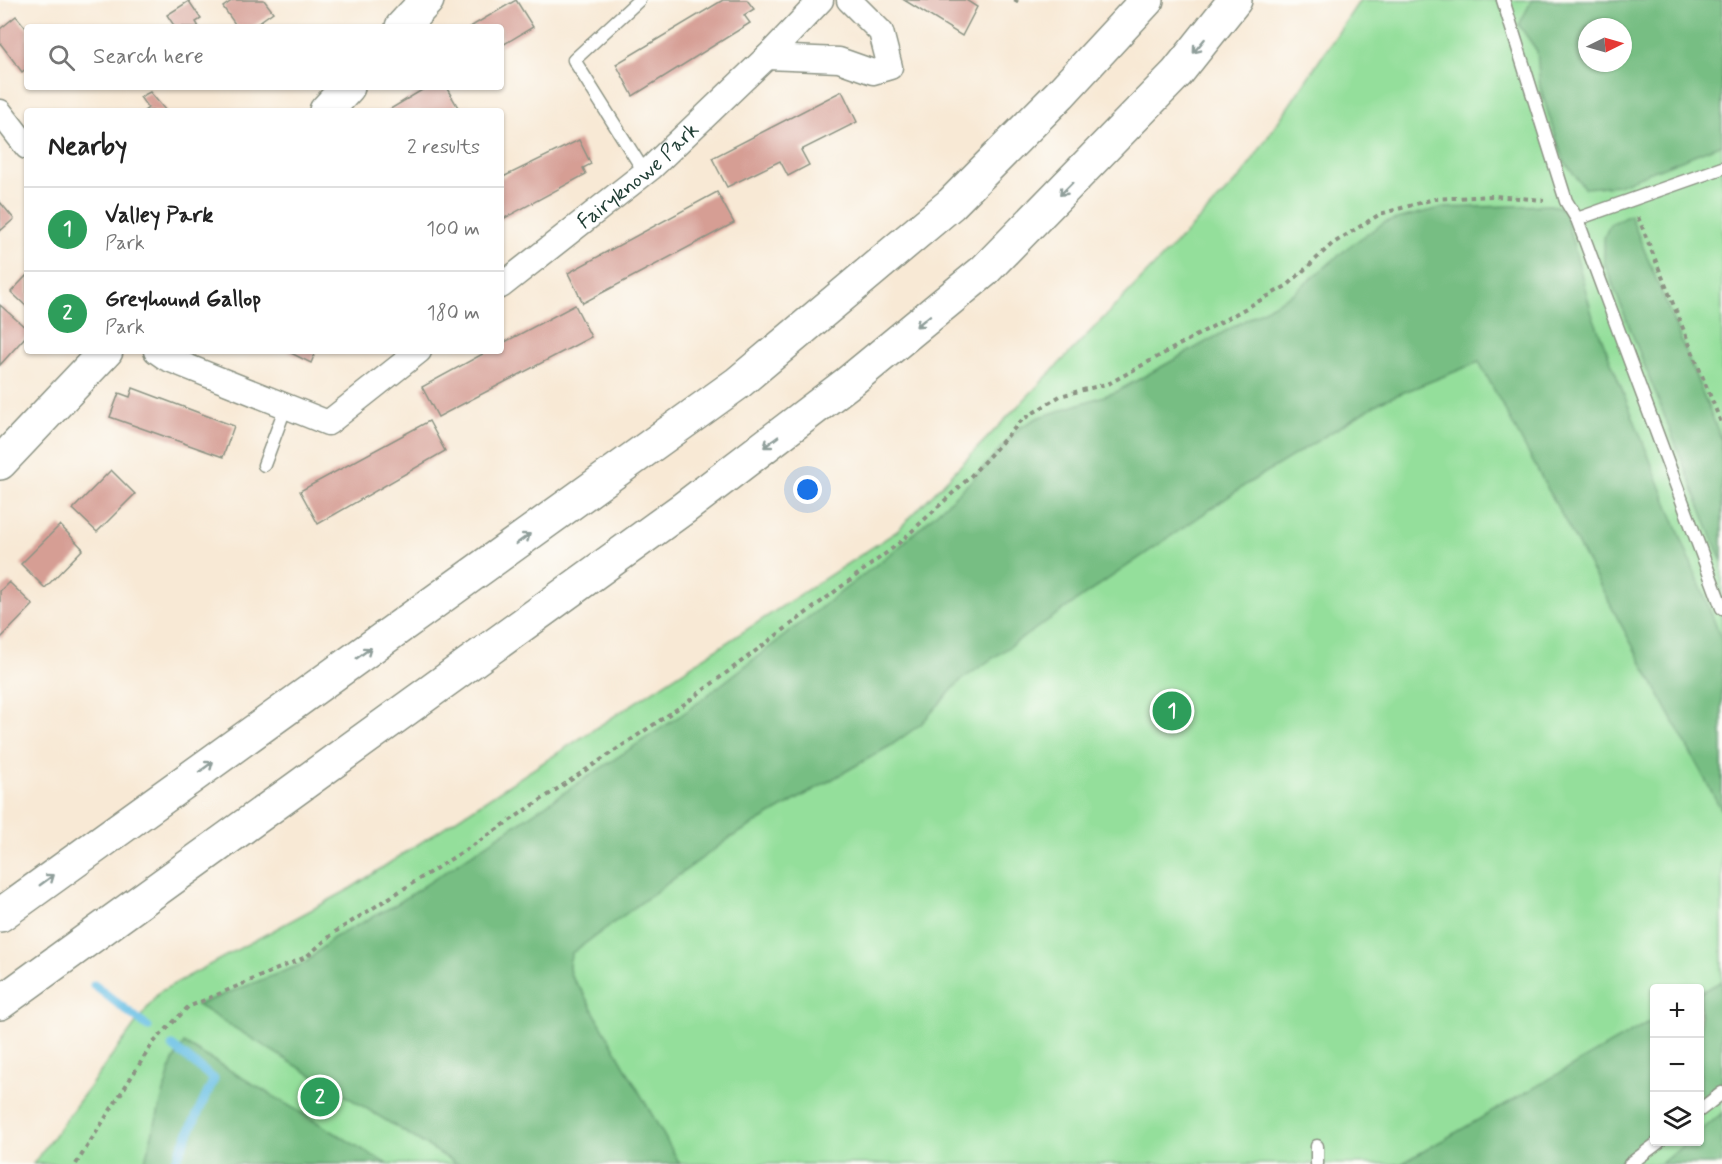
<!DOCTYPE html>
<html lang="en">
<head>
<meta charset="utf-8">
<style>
  body { margin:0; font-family:Mynerve,sans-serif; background:#f6f6f6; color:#222 }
  .controls { position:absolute; right:18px; bottom:18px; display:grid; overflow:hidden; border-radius:6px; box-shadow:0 2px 4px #0004 }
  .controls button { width:54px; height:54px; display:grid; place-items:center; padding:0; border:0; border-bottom:2px solid #e0e0e0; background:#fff; color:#222; font:30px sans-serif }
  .compass { position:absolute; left:1578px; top:18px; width:54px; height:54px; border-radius:50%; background:#fff; box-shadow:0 2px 4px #0004; rotate:85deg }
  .you { position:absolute; left:808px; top:490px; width:21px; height:21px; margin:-15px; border:4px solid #fff; border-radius:50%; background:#1a73e8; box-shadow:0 0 0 9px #1a73e833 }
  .badge { display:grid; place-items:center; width:39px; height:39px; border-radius:50%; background:#db2777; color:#fff; font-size:20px; font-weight:700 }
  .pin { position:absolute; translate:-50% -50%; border:3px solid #fff; box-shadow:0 2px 6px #0006 }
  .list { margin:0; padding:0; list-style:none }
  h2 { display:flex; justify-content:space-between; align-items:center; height:78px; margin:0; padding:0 24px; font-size:26px }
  h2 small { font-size:20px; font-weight:400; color:#767676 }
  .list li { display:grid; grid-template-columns:39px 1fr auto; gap:18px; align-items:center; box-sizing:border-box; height:84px; padding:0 24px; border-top:2px solid #e0e0e0 }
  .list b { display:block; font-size:22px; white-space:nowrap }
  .list p { margin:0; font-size:20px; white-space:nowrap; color:#767676 }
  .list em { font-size:20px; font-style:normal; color:#767676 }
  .icon { flex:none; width:33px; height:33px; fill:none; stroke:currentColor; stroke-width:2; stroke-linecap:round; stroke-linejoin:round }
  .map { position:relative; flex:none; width:1722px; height:1164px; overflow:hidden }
  .search { position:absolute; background:#fff; box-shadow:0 2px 4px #0004; left:24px; top:24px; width:480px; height:66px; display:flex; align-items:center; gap:15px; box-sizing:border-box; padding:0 21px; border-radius:6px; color:#767676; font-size:22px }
  .panel { position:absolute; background:#fff; box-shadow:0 2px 4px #0004; left:24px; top:108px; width:480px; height:246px; border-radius:6px }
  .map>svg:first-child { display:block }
  .green { fill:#94df9b; stroke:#5a8e68; stroke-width:1.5; fill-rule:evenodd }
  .forest { fill:#77be83; stroke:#4b7e5c; stroke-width:1.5; fill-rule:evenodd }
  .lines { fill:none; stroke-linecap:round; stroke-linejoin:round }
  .stream { stroke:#68bfe5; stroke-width:9 }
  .building { fill:#d69e94 }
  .lane-casing { stroke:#8c9384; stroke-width:15 }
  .street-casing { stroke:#8c9384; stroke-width:27 }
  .secondary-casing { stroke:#8c9384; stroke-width:36 }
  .highway-casing { stroke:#8c9384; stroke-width:36 }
  .path { stroke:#8c9384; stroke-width:4; stroke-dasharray:4.5 4.5; stroke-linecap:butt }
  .lane { stroke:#fff; stroke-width:12 }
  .street { stroke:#fff; stroke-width:24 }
  .secondary { stroke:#fff; stroke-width:33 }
  .highway { stroke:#fff; stroke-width:33 }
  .oneway { stroke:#8f9e9a }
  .labels { text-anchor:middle; stroke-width:5; stroke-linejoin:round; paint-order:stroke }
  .street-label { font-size:21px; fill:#1f3d34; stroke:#fdfcf7 }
</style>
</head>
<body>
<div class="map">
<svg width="1722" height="1164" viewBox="0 0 1722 1164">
  <rect width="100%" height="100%" fill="#fdfcf7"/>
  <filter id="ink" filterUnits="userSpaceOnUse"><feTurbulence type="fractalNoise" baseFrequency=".0167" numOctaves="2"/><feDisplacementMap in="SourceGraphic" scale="12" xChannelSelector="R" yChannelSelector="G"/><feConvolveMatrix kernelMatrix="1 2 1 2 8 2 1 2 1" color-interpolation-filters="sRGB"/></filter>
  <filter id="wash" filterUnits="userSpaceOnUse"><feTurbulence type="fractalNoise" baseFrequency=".008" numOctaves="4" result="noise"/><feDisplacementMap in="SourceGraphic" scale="24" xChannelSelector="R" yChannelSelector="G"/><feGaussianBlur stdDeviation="1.35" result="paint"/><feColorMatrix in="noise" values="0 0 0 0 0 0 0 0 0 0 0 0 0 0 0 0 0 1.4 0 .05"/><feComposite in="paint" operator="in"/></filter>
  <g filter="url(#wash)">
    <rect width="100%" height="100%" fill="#f8e9d5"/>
    <path class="green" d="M1360,0H1722V1164H33L159,992L348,890L896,532L1243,174ZM1587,27H1623V63H1587ZM1654,988H1700V1142H1654Z"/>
    <path class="forest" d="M1532,0H1722V144L1618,185L1584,188L1563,159L1540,87L1537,51L1519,25ZM1587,27H1623V63H1587Z
      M1550,205L1560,207L1565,214L1592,314L1722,641V811L1479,362L1382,401L1247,484L961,680L921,724L890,746L730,838L572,953C565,970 571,978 582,991L680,1164H457L197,1005L305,963L333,938L395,905L687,711L899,547L971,481L1019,428L1037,418L1116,392L1294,293L1351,245L1385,222L1441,208Z
      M1630,215L1722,441V562L1604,262V238L1610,224Z
      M1722,981V1080L1700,1101V993Z
      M1654,1019V1139L1615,1164H1401Z
      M184,1043L387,1164H144L172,1063Z
      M1722,1113V1164H1660L1688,1142H1700V1132Z"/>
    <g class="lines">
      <path class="stream" d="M94,985L148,1027
        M172,1046L214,1079L174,1164"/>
    </g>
    <g id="blocks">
      <path class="building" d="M233,0H264L273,12L252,27H237L223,7Z
        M516,0L533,27L501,46V27H470Z
        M723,0H747L754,9L744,15L750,23L633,96L616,64Z
        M904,0H966L977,7L962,36Z
        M189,1L201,19L196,22L199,27H175L167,15Z
        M16,16L27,29V68L22,72L0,43V29Z
        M427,87H446L459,109L455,111H387Z
        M842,91L857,122L801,150L809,165L788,176L780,161L727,187L712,158Z
        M150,92L166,111H144L148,108L140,97Z
        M579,140L591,164L583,168L586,174L501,220V178Z
        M717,192L734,223L583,303L568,273Z
        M0,202L14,219L0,231Z
        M27,275V307L11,292Z
        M0,305L27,329V335L0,365Z
        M575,305L591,337L438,417L422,387L488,351H501V344Z
        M287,351H316L311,363Z
        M133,388L234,426L223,457L110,417L119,393L130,397Z
        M429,421L445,451L318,524L300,491Z
        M111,470L135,494L97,532L73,509Z
        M60,525L83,549L45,588L21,564Z
        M9,582L33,605L0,639V591Z"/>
    </g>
  </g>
  <g filter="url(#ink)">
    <use href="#blocks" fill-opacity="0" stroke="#8c9384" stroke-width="1.5"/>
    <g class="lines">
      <g class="lane-casing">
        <path id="lane" d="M639,0L574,60L645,173
          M1503,0L1566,201L1577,219L1722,608
          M1577,219L1722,168
          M264,465L286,406
          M1700,1110L1722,1093
          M1317,1164V1146
          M1630,1164L1659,1142"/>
      </g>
      <g class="street-casing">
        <g id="street">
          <path d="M767,57L839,60L873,72L890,67L881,32L849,0"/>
          <path d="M0,112L27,147"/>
          <path id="s1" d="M501,286L651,168L767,57L821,0"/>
          <path d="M156,351L166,358L328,423L419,351"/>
        </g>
      </g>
      <g class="secondary-casing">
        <path id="secondary" d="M402,27L427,0
          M326,111L348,87
          M0,463L106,351"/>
      </g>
      <g class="highway-casing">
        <path id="highway" d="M0,915L738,383L951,204L1060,94L1147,0
          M0,1003L684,508L849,382L984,271L1177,73L1235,0"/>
      </g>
      <path class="path" d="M1014,0L1019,3
        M1638,217L1722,425
        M76,1164L153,1043L188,1007L306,957L335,932L478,842L686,703L897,545L969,478L1022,420L1060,396L1110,383L1288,285L1332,244L1380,214L1434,199L1494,196L1544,200"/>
      <use href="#lane" class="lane"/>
      <use href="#street" class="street"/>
      <use href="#secondary" class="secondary"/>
      <use href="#highway" class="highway"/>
    </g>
    <defs><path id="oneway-shaft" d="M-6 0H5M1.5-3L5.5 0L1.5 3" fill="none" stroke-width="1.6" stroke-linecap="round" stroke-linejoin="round" transform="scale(1.5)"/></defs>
    <g class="oneway">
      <use href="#oneway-shaft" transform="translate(1199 46) rotate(129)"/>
      <use href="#oneway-shaft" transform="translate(1066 189) rotate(135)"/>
      <use href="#oneway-shaft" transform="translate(923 321) rotate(141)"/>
      <use href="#oneway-shaft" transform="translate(771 442) rotate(143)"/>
      <use href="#oneway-shaft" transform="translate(523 539) rotate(-36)"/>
      <use href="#oneway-shaft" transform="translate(364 653) rotate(-36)"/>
      <use href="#oneway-shaft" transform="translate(206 767) rotate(-36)"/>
      <use href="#oneway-shaft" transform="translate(47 880) rotate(-36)"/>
    </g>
  </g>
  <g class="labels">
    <g class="street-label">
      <text dy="7" stroke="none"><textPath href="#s1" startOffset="176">Fairyknowe Park</textPath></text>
    </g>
  </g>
</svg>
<div class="controls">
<button>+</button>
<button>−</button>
<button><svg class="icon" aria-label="layers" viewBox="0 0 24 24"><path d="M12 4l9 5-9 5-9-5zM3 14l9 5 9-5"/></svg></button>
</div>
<svg class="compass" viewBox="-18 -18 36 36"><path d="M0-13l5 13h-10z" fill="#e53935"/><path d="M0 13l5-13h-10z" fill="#767676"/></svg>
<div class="you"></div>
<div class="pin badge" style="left:1172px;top:711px;background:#2e9e5b">1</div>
<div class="pin badge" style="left:320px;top:1097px;background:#2e9e5b">2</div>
<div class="search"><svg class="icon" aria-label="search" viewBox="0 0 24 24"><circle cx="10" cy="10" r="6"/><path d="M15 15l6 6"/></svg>Search here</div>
<section class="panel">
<h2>Nearby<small>2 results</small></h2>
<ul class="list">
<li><span class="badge" style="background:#2e9e5b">1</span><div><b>Valley Park</b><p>Park</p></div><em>100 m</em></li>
<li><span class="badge" style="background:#2e9e5b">2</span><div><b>Greyhound Gallop</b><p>Park</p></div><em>180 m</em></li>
</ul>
</section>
</div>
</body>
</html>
